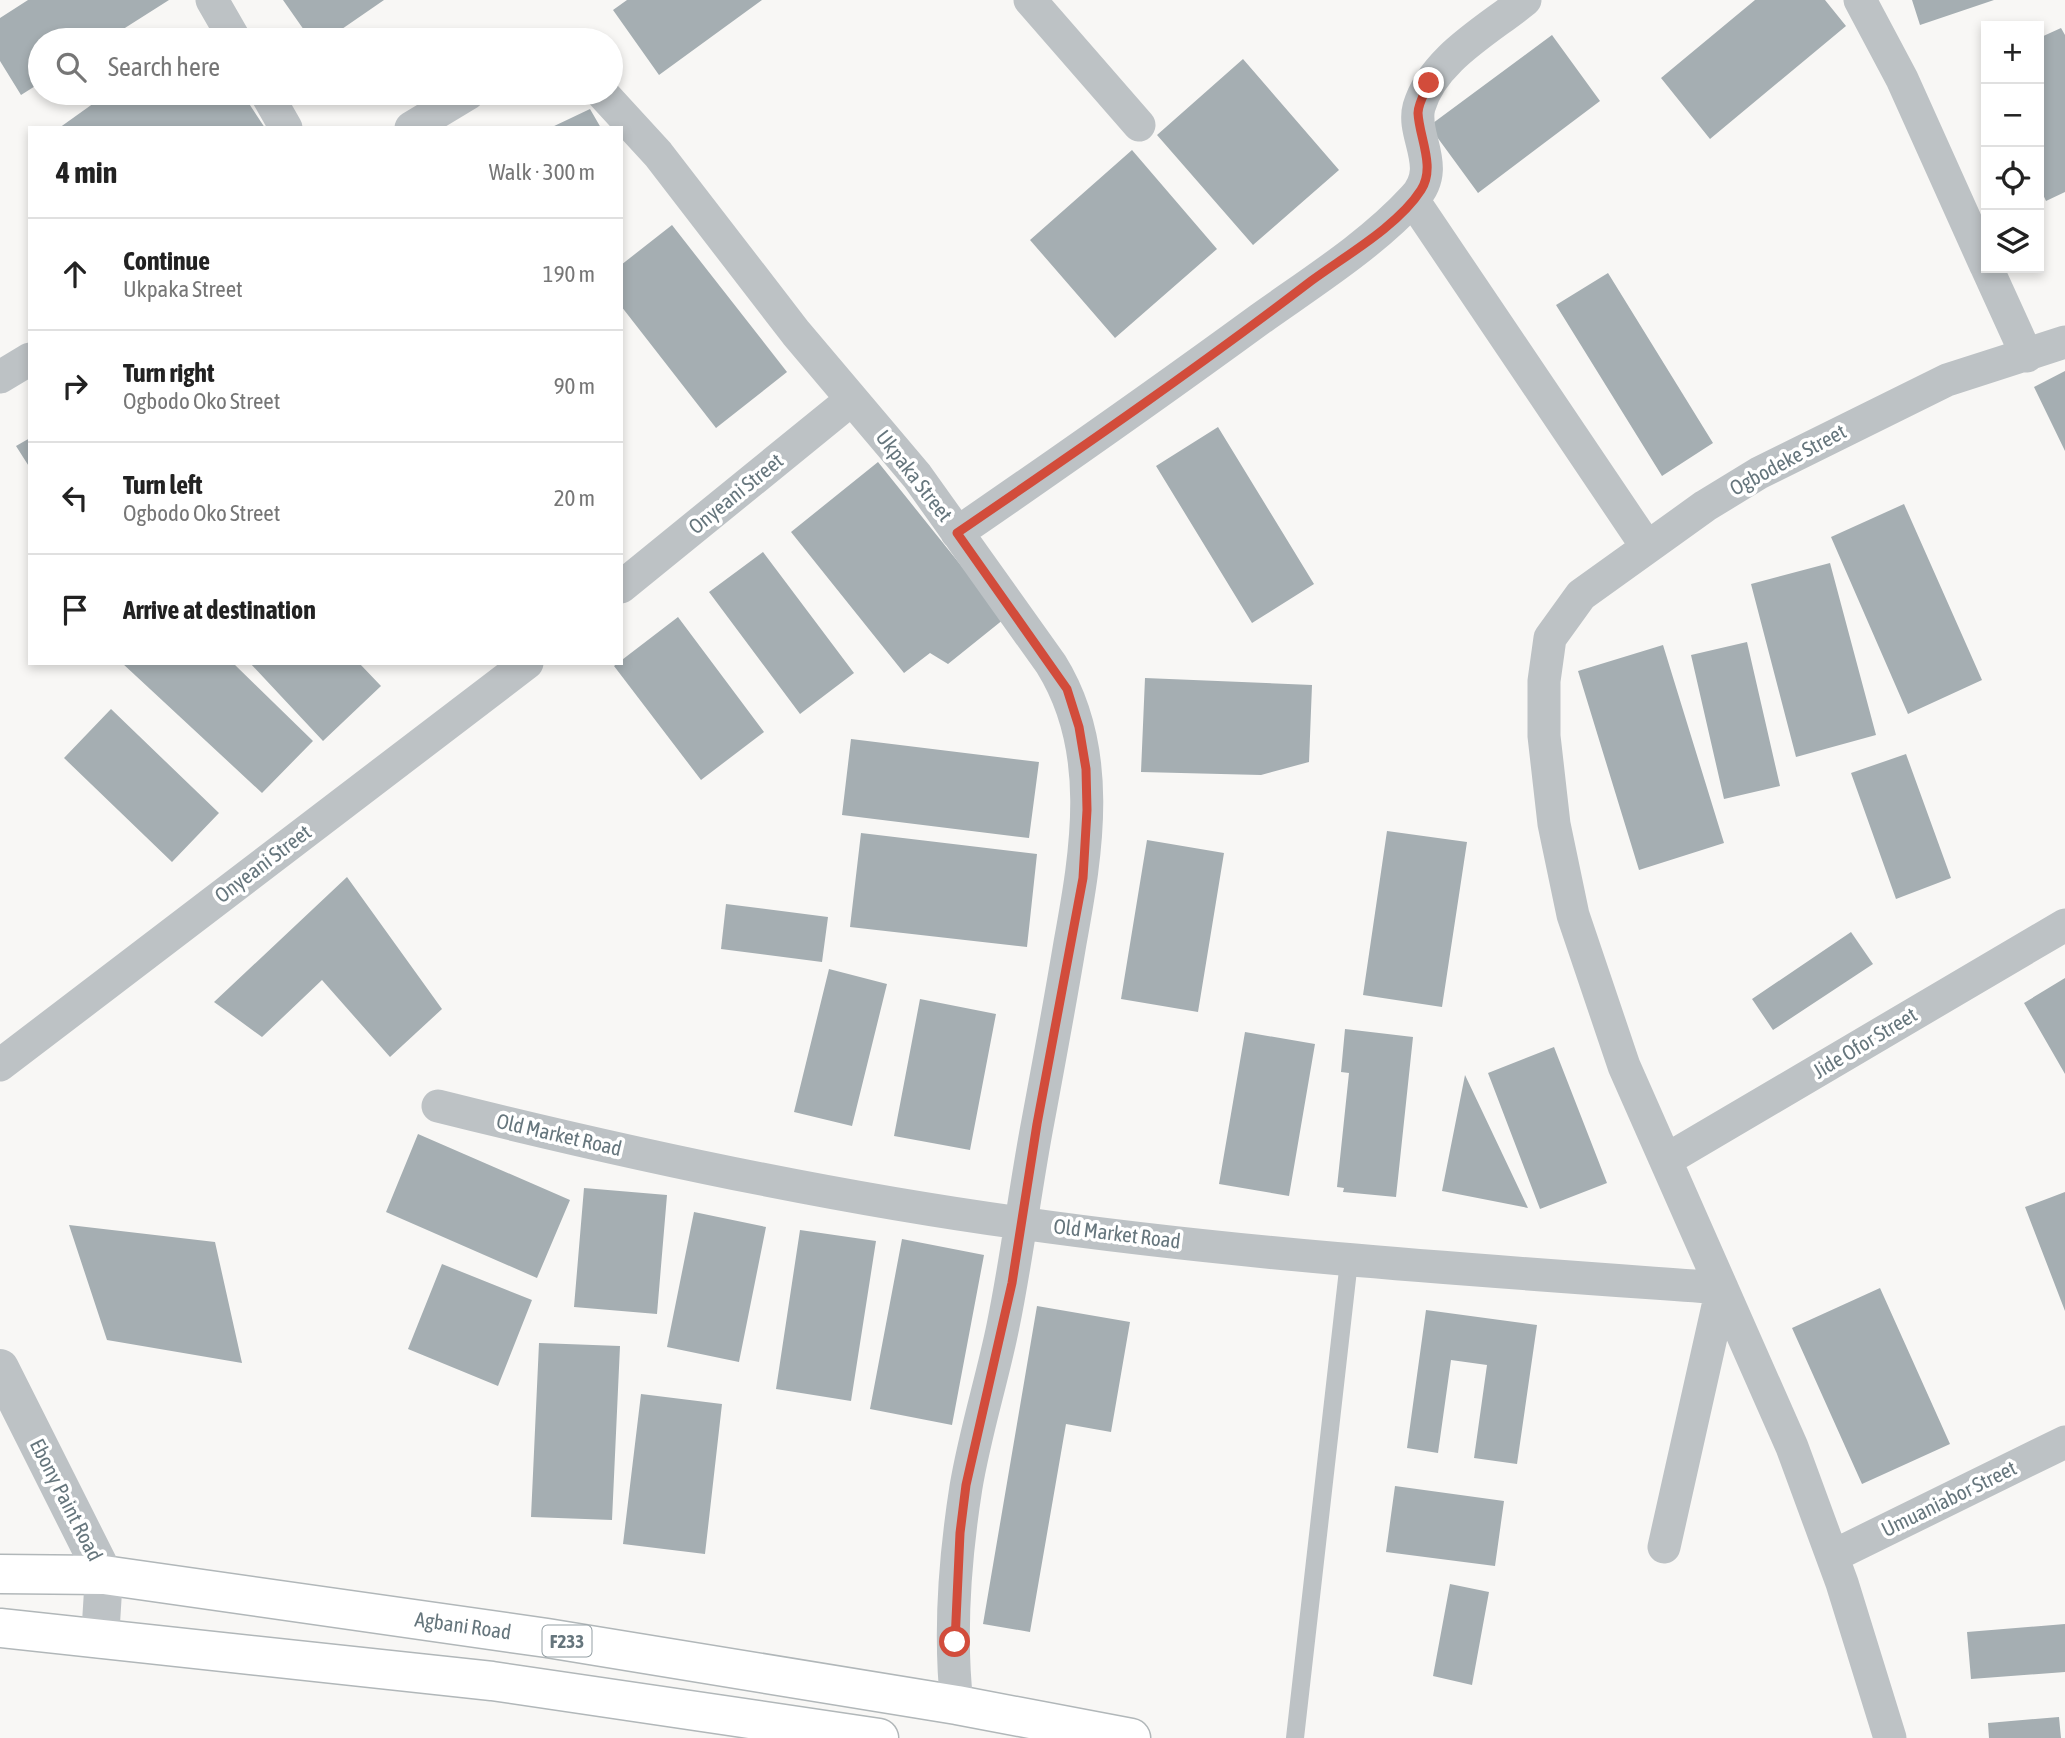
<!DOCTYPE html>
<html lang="en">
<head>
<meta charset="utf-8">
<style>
  body { margin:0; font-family:"Asap Condensed",sans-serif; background:#f6f6f6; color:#222 }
  .controls { position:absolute; right:21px; top:21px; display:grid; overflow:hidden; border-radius:0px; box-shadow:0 4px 10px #0003 }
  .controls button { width:63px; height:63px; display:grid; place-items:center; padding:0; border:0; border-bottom:2px solid #e0e0e0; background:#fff; color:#222; font:35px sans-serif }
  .stop { position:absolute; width:21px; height:21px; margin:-16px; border:5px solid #d24c3b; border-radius:50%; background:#fff }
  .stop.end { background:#d24c3b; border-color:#fff; box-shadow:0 2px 7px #0008 }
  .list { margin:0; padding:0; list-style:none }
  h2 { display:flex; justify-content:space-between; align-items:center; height:91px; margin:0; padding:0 28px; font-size:30px }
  h2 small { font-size:23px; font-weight:400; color:#767676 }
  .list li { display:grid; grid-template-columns:46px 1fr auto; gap:21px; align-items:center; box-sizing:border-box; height:112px; padding:0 28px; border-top:2px solid #e0e0e0 }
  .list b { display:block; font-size:26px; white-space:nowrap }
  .list p { margin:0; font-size:23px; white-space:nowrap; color:#767676 }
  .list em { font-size:23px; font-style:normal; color:#767676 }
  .icon { flex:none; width:38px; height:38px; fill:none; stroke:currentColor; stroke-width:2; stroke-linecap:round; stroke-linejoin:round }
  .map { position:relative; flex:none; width:2065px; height:1738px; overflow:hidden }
  .search { position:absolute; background:#fff; box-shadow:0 4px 10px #0003; left:28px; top:28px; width:595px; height:77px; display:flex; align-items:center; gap:18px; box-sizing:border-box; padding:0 24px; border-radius:38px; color:#767676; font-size:26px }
  .panel { position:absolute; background:#fff; box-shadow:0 4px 10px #0003; left:28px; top:126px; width:595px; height:539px; border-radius:0px }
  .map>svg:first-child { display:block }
  .building { fill:#a5aeb2 }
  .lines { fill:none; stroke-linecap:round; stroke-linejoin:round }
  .primary-casing { stroke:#b1b7b9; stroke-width:41 }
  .service { stroke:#bdc2c5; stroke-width:18 }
  .minor { stroke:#bdc2c5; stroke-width:33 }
  .tertiary { stroke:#bdc2c5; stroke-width:38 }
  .primary { stroke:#fff; stroke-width:38 }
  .route { stroke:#d24c3b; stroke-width:9 }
  .labels { text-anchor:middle; stroke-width:7; stroke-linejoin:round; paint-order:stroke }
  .shield { fill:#fff; stroke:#949fa4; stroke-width:2 }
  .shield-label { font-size:19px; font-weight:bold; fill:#66767d }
  .street-label { font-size:21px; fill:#66767d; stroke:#fff }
</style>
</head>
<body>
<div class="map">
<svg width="2065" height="1738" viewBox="0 0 2065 1738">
  <rect width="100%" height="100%" fill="#f8f7f5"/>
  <path class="building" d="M28,0H169L106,40H40V83L21,95L0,61V18Z
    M283,0H384L326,40H311Z
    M627,0H762L659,75L613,10Z
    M1755,0H1825L1846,26L1710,139L1661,78Z
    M1912,0H1994L1920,25Z
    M2061,28L2065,35V192L2046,201L2039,186V38Z
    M1552,35L1600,101L1478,193L1429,126Z
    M1243,59L1339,170L1253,245L1157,135Z
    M108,93H242L265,128H59Z
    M590,109L601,128H550Z
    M1132,150L1217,249L1115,338L1030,240Z
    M672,225L787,372L716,428L621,306V265Z
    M1608,273L1713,443L1662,476L1556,305Z
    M2065,371V451L2034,387Z
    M1218,427L1314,584L1252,623L1156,466Z
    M30,438V468L16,446Z
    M878,462L1004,619L948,664L930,653L904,673L791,532Z
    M1904,504L1982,680L1908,714L1831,537Z
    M763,552L854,673L800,714L709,592Z
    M1830,563L1876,735L1796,757L1751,584Z
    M678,617L764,732L701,780L614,666Z
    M1747,642L1780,786L1724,799L1691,655Z
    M1663,645L1724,843L1639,870L1578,671Z
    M122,663H233L313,741L262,793Z
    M250,663H359L381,686L323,741Z
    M1145,678L1312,685L1309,762L1261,775L1141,772Z
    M111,709L219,813L172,862L64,758Z
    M851,739L1039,762L1029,838L842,815Z
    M1906,754L1951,878L1896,899L1851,773Z
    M1387,831L1467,842L1442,1007L1363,995Z
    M861,833L1037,854L1027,947L850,927Z
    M1147,840L1224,853L1198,1012L1121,999Z
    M347,877L442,1009L390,1057L322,980L262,1037L214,1002Z
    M726,904L828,917L822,962L721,949Z
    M1851,932L1873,964L1773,1030L1752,999Z
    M829,969L887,984L852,1126L794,1112Z
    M2065,978V1074L2024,1003Z
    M920,999L996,1014L970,1150L894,1136Z
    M1345,1029L1413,1037L1396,1197L1343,1192L1344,1188L1337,1187L1349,1073L1341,1072Z
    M1245,1032L1315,1044L1289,1196L1219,1184Z
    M1554,1047L1607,1183L1540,1209L1488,1073Z
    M1465,1075L1528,1208L1442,1191Z
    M418,1134L570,1200L537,1278L386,1212Z
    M584,1188L667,1195L657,1314L574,1307Z
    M2065,1192V1311L2025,1207Z
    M694,1212L766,1227L739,1362L667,1347Z
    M69,1225L215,1242L242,1363L107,1340Z
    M800,1230L876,1241L851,1401L776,1389Z
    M902,1239L984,1255L952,1425L870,1409Z
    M442,1264L532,1300L498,1386L408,1349Z
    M1880,1288L1950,1444L1862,1484L1792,1328Z
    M1037,1306L1130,1322L1111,1432L1066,1424L1030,1632L983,1624Z
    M1426,1310L1537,1325L1517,1464L1474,1458L1487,1365L1451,1360L1438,1453L1407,1448Z
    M539,1343L620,1346L612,1520L531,1517Z
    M641,1394L722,1404L705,1554L623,1544Z
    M1395,1486L1504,1501L1495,1566L1386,1552Z
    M1450,1584L1489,1592L1472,1685L1433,1676Z
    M2065,1624V1672L1971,1679L1967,1632Z
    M2059,1717L2061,1738H1989L1988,1723Z"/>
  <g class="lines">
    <g class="primary-casing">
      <path id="primary" d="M0,1574L104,1575L547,1638L957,1705L1131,1738
        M0,1628L492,1681L879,1738"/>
    </g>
    <path class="service" d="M1295,1738L1349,1261"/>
    <path class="minor" d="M212,0L235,40
      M1030,0L1139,125
      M1860,0L1902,79L1986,266
      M266,93L286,128
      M602,93L658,154L796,333L917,476L1051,664C1104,749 1087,850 1070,943C1060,1003 1049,1062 1038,1121C1025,1189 1017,1258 1003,1326C992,1380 975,1433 966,1487C955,1557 949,1634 957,1705
      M411,128L469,93
      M1413,200L1647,547
      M1987,268L2027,356
      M0,377L30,359
      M957,533C1059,463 1160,392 1260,319C1312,282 1371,245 1414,198C1443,167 1411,136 1419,107C1433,59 1488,30 1525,0
      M621,587L851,400
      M0,1065L527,663
      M438,1106C630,1154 824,1196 1020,1223C1253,1256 1487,1271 1722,1288L1664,1547
      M1666,1160L2065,925
      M1833,1556L2065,1442
      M1890,1738L1842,1583L1792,1447L1624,1066L1573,915L1554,824L1544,736V681L1550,638L1581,595L1705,506L1759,473L1947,380L2065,342"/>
    <path class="tertiary" d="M0,1368L104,1575L100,1639"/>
    <use href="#primary" class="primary"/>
  </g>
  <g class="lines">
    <path class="route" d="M955,1642L960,1533L966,1485L1012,1283L1037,1124L1083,878L1087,810L1086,769L1079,727L1067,689L957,533C1077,451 1196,369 1311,281C1345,256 1398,226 1421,190C1436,167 1419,137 1418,113C1418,104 1425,92 1429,83"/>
  </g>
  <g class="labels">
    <rect class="shield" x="542.5" y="1625.5" width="49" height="31" rx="5"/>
    <g class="shield-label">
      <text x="567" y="1648">F233</text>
    </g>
    <g class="street-label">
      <text transform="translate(1788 460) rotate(-28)" y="7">Ogbodeke Street</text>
      <text transform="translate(914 476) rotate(52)" y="7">Ukpaka Street</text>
      <text transform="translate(736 494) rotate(-39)" y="7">Onyeani Street</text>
      <text transform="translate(263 864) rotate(-37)" y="7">Onyeani Street</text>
      <text transform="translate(1865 1043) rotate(-31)" y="7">Jide Ofor Street</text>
      <text transform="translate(559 1135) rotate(13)" y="7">Old Market Road</text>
      <text transform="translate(1117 1234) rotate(7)" y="7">Old Market Road</text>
      <text transform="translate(1949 1499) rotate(-26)" y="7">Umuaniabor Street</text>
      <text transform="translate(66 1500) rotate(63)" y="7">Ebony Paint Road</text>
      <text transform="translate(463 1626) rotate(8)" y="7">Agbani Road</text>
    </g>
  </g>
</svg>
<div class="controls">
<button>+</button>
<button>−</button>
<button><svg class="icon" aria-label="locate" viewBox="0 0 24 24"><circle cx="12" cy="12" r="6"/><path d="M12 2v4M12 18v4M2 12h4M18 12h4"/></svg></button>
<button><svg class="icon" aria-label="layers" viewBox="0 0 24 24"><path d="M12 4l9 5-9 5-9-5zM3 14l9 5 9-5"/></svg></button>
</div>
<div class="stop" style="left:955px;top:1642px"></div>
<div class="stop end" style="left:1429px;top:83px"></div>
<div class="search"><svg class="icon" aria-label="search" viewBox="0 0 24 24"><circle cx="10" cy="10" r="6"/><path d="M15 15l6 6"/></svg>Search here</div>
<section class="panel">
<h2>4 min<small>Walk · 300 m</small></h2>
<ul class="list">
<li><svg class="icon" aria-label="ahead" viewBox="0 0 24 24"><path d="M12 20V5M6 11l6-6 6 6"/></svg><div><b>Continue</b><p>Ukpaka Street</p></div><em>190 m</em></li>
<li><svg class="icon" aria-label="right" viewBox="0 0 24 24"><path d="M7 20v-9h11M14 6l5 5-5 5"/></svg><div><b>Turn right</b><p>Ogbodo Oko Street</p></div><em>90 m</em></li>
<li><svg class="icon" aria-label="left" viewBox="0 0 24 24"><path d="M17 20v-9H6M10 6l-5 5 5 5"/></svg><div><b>Turn left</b><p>Ogbodo Oko Street</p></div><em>20 m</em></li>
<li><svg class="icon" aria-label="arrive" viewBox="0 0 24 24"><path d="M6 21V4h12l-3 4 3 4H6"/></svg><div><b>Arrive at destination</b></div></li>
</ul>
</section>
</div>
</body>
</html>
